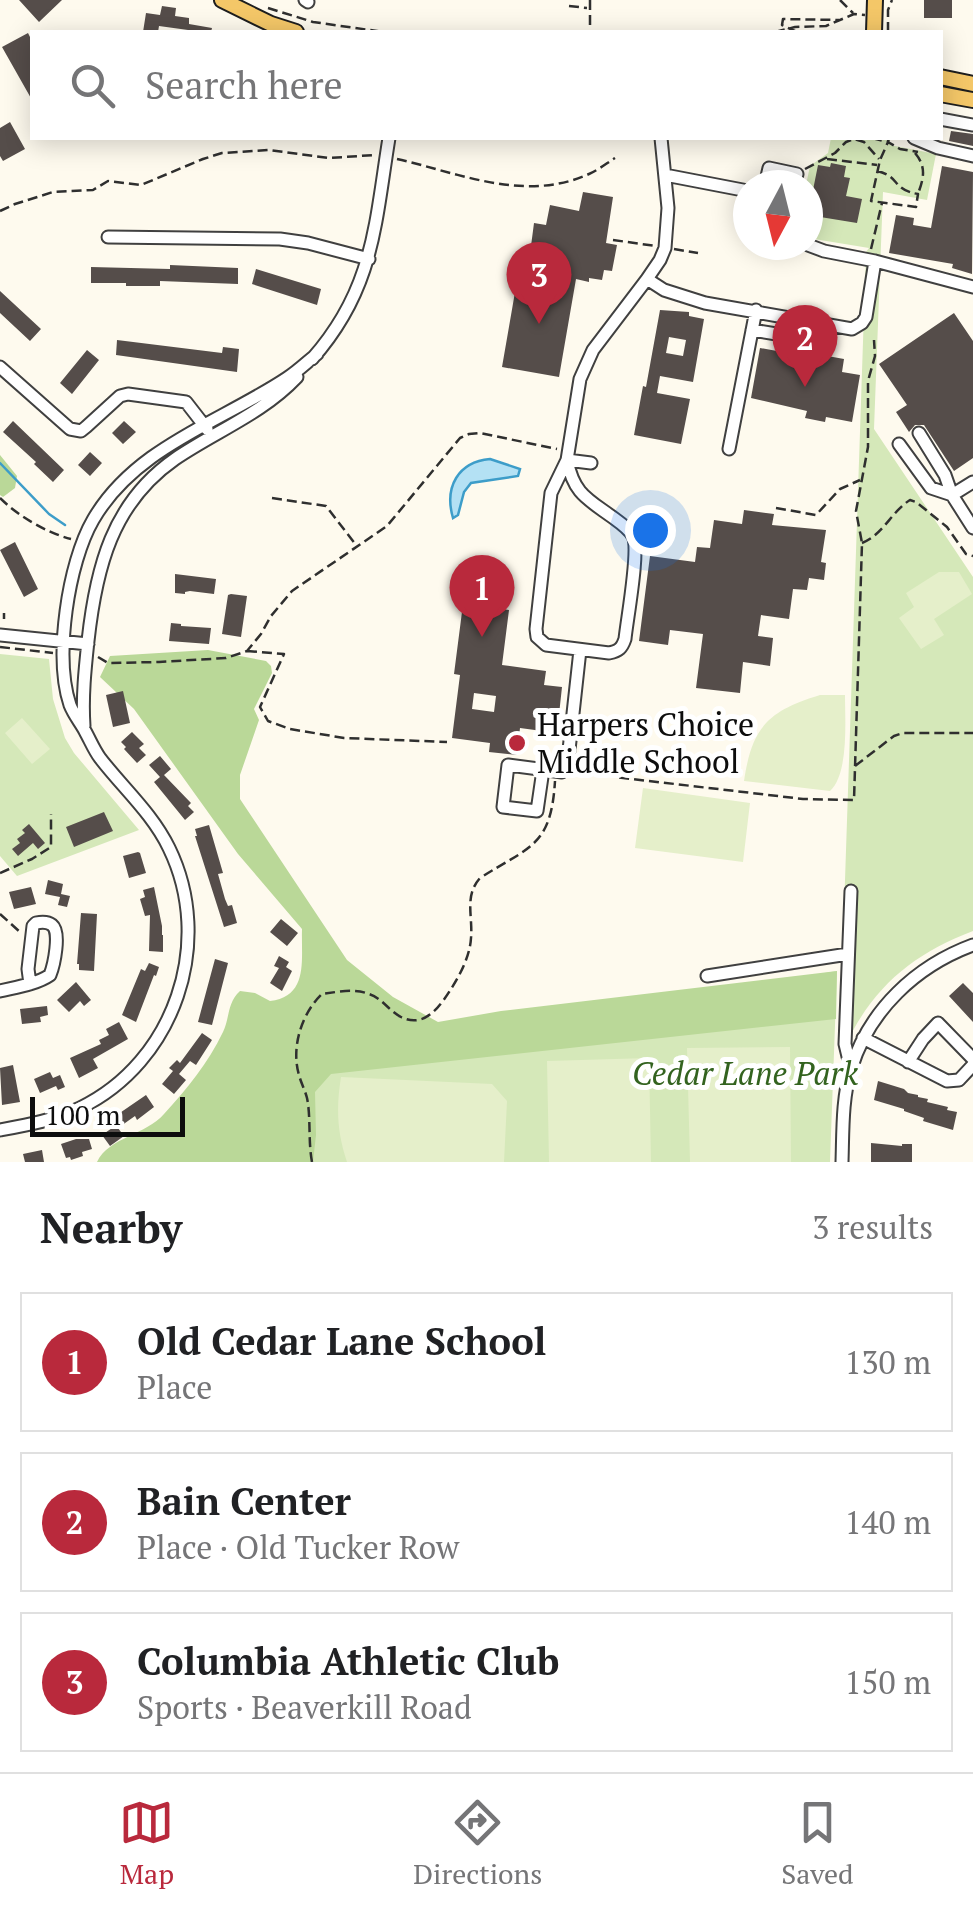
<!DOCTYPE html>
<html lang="en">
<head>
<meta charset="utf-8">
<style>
  body { margin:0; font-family:"PT Serif",serif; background:#f6f6f6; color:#202124 }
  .compass { position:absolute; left:733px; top:170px; width:90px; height:90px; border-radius:50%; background:#fff; box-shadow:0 5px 25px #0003; rotate:187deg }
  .scale { position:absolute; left:30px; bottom:25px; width:155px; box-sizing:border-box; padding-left:10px; border:5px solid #0d0d0d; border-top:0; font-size:28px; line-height:35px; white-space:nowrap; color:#0d0d0d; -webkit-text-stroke:8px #fff; paint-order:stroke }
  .you { position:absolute; left:650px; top:530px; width:35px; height:35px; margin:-25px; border:8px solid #fff; border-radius:50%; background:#1a73e8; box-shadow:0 0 0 15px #1a73e833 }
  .badge { display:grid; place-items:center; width:65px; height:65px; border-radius:50%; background:#b9293c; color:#fff; font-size:32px; font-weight:700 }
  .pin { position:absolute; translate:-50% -82px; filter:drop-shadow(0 2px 5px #0008) }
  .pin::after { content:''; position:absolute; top:52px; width:35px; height:30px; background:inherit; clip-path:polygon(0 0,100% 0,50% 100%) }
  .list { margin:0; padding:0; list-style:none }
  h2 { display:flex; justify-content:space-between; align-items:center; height:130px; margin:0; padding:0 40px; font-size:42px }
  h2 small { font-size:32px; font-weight:400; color:#757577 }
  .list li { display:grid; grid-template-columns:65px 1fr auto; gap:30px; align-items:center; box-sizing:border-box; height:140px; margin:0 20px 20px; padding:0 20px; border:2px solid #e0e0e0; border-radius:0px }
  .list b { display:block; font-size:38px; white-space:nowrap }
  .list p { margin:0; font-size:32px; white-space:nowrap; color:#757577 }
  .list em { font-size:32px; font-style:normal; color:#757577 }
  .icon { flex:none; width:55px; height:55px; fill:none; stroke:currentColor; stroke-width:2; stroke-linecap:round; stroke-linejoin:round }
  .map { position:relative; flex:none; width:973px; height:1162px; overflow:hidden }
  .search { position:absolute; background:#fff; box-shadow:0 5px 25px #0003; left:30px; right:30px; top:30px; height:110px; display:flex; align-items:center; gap:25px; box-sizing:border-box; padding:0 35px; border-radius:0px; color:#757577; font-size:38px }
  .sheet { height:610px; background:#fff }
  nav { display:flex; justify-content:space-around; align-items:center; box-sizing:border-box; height:140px; border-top:2px solid #e0e0e0; background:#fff; font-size:28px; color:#757577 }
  nav a { display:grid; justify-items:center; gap:5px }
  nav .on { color:#b9293c }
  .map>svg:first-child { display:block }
  .green { fill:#d5e8b9 }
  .forest { fill:#bad898 }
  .pitch { fill:#e5efca }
  .water { fill:#b4e1f4; stroke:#3d9dc9; stroke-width:2.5 }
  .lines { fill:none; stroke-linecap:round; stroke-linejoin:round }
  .stream { stroke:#3d9dc9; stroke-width:2.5 }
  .building { fill:#554d4a; fill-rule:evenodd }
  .minor-casing { stroke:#404040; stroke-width:15 }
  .major-casing { stroke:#1e1e1e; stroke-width:18 }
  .path { stroke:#2f2f2f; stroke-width:2.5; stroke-dasharray:10 5; stroke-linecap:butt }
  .minor { stroke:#fff; stroke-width:11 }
  .major { stroke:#f4c768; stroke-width:14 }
  .path-bridge { stroke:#2f2f2f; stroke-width:2.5; stroke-dasharray:10 5; stroke-linecap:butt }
  .poi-dot { fill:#b9293c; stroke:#fff; stroke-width:4 }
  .labels { text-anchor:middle; stroke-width:10; stroke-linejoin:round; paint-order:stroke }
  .poi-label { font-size:32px; fill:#0d0d0d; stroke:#fff; text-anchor:start }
  .park-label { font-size:32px; font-style:italic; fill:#33631f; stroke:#fff }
</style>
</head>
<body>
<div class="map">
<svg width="973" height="1162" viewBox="0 0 973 1162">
  <rect width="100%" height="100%" fill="#fefaee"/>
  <path class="green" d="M831,138H890V145L936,154L927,200L883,192L874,429L973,577V931C913,954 874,986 846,1044L848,969L842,970L866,252L869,248L808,238L806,185L810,166L828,153Z
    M0,654L49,659L53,699L65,738L74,753L139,830L17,876L0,856Z
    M837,971L830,1162H145L377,1044Z"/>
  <path class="forest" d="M0,455L17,476L15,488L3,497L0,495Z
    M208,650L266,661L271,666L272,673L254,709L259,720L240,775V799L347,960L393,997L438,1022L501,1011L837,971L836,1019L331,1074L315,1092L316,1135L313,1162H97C109,1137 146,1135 164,1114C187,1089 208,1063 223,1032C230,1017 227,1003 240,991L255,993L270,1001C309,996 301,960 302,929L238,854L134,709L100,677L110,656Z"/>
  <path class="pitch" d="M939,572H959L972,594L934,619L944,635L921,649L899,618L914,607L906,593Z
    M820,695H845C845,720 849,774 830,791L744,781C752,727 768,711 820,695Z
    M22,718L50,749L32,764L5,733Z
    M643,788L750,803L743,862L635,848Z
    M790,1047L791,1162H690L687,1048Z
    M649,1058L651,1162H549L547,1061Z
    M341,1077L492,1084L507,1101L504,1162H347C337,1132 336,1108 341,1077Z"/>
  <path class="water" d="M490,459L520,469L518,476L471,483L464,492L458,515L453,518C444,487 458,462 490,459Z"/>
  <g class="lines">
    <path class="stream" d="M0,463L49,514L65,525"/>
  </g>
  <path class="building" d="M19,0H62L39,22Z
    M924,0H952V18H924Z
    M162,6L176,8L175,16L189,18V24L212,28L211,32H187L188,30L159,26L158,32H143L146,13L160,15Z
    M28,33L32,41V100L2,47Z
    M10,122L25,149L3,161L0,156V128Z
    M951,131L973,134V146L949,141Z
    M831,163L846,166L844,177L850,178L846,196L862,199L857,223L808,215L818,165L830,167Z
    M942,166L973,172L972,274L952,268L953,264L889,253L896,215L914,218L913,225L931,228Z
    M583,192L613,197L606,243L617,245L612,271L604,270L602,280L589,278V282L576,279L559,377L502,367L519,269L522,270L526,245L531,246L534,223L546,225L550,205L579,211Z
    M170,265L238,268V284L160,281V286H126V283H91V267L170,269Z
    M256,269L321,289L317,305L252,284Z
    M0,291L41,329L30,341L0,313Z
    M660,310L689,312V316L704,319L693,382L660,376L657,393L690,399L681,444L634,435L643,386L646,387ZM669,337L686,340L683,356L666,353Z
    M954,313L973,341V458L954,471L924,425H915L909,432L896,412L907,405L879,364Z
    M117,340L222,353L223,347L239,349L237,372L116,355Z
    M778,347L844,359L842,372L860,375L852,422L826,417L825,422L805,418L807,411L751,398L760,348L777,351Z
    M87,350L99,360L72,394L60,383Z
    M13,421L64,470L53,482L34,464L36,462L3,432Z
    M124,421L136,432L123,444L112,433Z
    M90,452L102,463L90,476L78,465Z
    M744,510L774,514L772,525L826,530L821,562L826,563L824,580L809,578L807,590L793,589L789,619L761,615L758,636L773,638L770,666L743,662L740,693L696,688L703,634L670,630L668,645L639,641L650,556L695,562L697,547L710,548L714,520L742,524Z
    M15,542L38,589L24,597L0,550Z
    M467,573L506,578L502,609L509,610L502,665L546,671L544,685L562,687L557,733L520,728L517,755L489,752L490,743L452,738L460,675L454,674ZM474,693L496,696L494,712L472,709Z
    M175,574L216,579L214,594L190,591L185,592V594L175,593Z
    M231,594L247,596L241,637L222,634L228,595Z
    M171,623L181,624V626L211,628L209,644L169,641Z
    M123,691L130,723L113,727L106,695Z
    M132,732L144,744L139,748L146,755L137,763L124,749L126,747L121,742Z
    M160,756L171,769L164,775L191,803L188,806L194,812L185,820L154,782L160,777L149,765Z
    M104,812L113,831L74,847L66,827Z
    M29,824L45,843L38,849L33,843L18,856L12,849L20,843L17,839L25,833L22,830Z
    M209,825L223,873L218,874L225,899L228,906L232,905L237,923L224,927L195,836H197L195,829Z
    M138,852L140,853L146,873L129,878L123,856Z
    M48,880L63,884L61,894L70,896L67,907L58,905L60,897L45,894Z
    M31,887L36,904L14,909L9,892Z
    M154,887L162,926V935H163V952L149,951L150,915L145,916L140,899L145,897L143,890Z
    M81,913L97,914L94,971L79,970V964H77Z
    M281,919L298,933L287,946L270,932Z
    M279,956L289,962L286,967L292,971L282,991L270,983L279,968L274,966Z
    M215,959L228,963L212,1025L198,1022Z
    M149,963L159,967L156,976L154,975L136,1022L122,1015L141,969L145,971Z
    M76,982L91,1000L84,1006L80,1001L69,1012L57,1000Z
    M963,983L973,993V1022L949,996Z
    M47,1006L48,1015L40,1017L41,1022L22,1024L20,1009Z
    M119,1022L128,1039L93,1059L98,1068L79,1078L70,1058L101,1044L99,1040L109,1035L106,1029Z
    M202,1033L212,1040L196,1065L190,1061L179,1074L186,1080L174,1094L162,1084L173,1071L169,1068L177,1060L180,1063Z
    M13,1065L20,1102L2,1105L0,1068Z
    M50,1072L53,1078L60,1075L65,1087L58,1090L56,1086L40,1093L34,1079Z
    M878,1081L904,1089L908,1093L918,1095V1097L928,1099L927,1102L948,1107L947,1110L957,1112L953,1130L923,1121L924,1118L904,1111V1109L874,1100Z
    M146,1095L154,1107L137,1120L135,1116L118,1128L124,1136L110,1146L102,1135L115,1126L111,1119Z
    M76,1139H89L92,1149L82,1152L83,1156L71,1160L70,1157L66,1158L61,1144Z
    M871,1143L902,1146V1144H912V1162H871Z
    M42,1150L44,1162H25L23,1154Z"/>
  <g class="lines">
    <g class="minor-casing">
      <path id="minor" d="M305,0L308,2
        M940,119L973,125
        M914,138L938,148L973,156
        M665,175L748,191
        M765,185L769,168L797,174L794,185
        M108,237L280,239L308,243L369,259
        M808,245L824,251L875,261L973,287
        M647,279L664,290L705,303L852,329L862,323L866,317L875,261
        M752,330L819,341L829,337L831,326
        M312,359C374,289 375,224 389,138
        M0,367L70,429L81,431L86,427L120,396L128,394L186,402L207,429
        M919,433L945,475L952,495L973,482
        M899,444L931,488L952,495L973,528
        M729,449L756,310
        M567,460C574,495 588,499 615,519C622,524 629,529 633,536C640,550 627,619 625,639C622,648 619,651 609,653L546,645L537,637L536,629L551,493L567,460L580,379L593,350L647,279L660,260L665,248L668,208L661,138
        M567,460L591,463
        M0,635L88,644
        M84,726C82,697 85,669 88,641C96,568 112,503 175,459C216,431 262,414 297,377
        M543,770L537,811L503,807L508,765L562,772L567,768L580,650
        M707,976L848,954
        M0,991C17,987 37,984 50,975C54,965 61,932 52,925C47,921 41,922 36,923L33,926L28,969L30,984
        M863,1038L947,1081L959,1080L973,1065
        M908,1062L923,1039L938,1023L973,1059
        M851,1069L845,1044L851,891
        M0,1130C27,1125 55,1120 80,1108C175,1062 215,942 169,848C152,813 123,788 100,758C94,750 90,740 85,731C80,722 74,715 70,705C54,657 68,563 93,520C135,447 221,422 287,378C298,371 307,362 317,354
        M842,1162C843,1131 842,1098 851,1069C869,1010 916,966 973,945"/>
    </g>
    <g class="major-casing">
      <path id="major" d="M222,0L271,24L296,32
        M874,32L875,0
        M940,77L973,84
        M940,94L973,100"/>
    </g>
    <path class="path" d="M590,0V32
      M840,0L853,13
      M569,6L587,8
      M268,8L313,22L384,32
      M775,32L795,27L826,26L854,14L865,15
      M888,32V10L892,0
      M872,138L888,142L889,138
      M915,153C926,166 924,177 919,191
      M397,159C459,173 525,203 589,174C598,170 607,163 615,158
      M827,159L877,165
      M805,169L835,153L846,142L854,139L864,142L879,159
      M877,171C900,176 892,190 918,194L916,207L871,201L880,160L888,142L900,149L918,152
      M0,211L15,204L53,192L93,190L108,181L141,185L203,159L222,153L269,150L329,158L374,155
      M613,240L656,246
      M674,249L698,253
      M871,249L882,203
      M0,498C18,516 47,533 71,539
      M272,498L326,506L356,545
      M776,508L816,515L840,489L860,480
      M862,543C883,535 891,512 910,500L916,502L947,527L966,554L973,556
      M4,613V619
      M0,647L53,653
      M247,651L284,654L260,707L268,721L290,729L344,738L447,742
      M98,657L108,663L159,662L226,658L247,651L261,634L271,616L292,591L387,526L460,438L469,434L480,433L557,449
      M581,756L591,758L615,777L803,799L854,800L862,543L856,511L868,447V381L875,356L874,340
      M855,766L894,736L903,733H973
      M0,873L32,859L51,847V814
      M0,914L20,932
      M312,1162C308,1141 311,1117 307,1098C305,1090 301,1083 299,1075C291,1048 301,1014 322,994C337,992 354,988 369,994C382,998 389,1011 401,1017C425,1029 440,1006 451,989C460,975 470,956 471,938C473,916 464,896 480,878C530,846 551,847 555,781"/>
    <use href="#minor" class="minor"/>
    <use href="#major" class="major"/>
    <path class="path-bridge" d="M797,32L782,25L783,19L839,20"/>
  </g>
  <circle class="poi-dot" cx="517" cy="743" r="10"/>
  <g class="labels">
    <g class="poi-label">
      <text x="537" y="736">Harpers Choice<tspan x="537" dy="37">Middle School</tspan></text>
    </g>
    <g class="park-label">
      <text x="745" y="1085">Cedar Lane Park</text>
    </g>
  </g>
</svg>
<svg class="compass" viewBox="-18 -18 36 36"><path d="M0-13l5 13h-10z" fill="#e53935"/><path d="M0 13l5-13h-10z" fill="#757577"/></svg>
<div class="scale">100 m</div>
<div class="you"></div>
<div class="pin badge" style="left:482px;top:637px">1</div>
<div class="pin badge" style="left:805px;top:387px">2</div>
<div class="pin badge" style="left:539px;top:324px">3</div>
<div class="search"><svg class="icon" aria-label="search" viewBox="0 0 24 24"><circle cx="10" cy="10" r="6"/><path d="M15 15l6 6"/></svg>Search here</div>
</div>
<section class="sheet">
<h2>Nearby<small>3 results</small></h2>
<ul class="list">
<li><span class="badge">1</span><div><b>Old Cedar Lane School</b><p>Place</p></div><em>130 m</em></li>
<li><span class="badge">2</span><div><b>Bain Center</b><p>Place · Old Tucker Row</p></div><em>140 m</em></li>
<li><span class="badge">3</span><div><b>Columbia Athletic Club</b><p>Sports · Beaverkill Road</p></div><em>150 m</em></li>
</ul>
</section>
<nav>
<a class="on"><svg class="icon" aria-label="map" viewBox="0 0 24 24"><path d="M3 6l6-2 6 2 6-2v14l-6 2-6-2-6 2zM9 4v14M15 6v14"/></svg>Map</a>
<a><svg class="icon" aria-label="directions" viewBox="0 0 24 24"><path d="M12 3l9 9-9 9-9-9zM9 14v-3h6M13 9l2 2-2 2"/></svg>Directions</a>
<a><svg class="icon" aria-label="saved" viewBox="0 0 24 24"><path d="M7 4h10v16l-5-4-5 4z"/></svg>Saved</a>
</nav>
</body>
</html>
